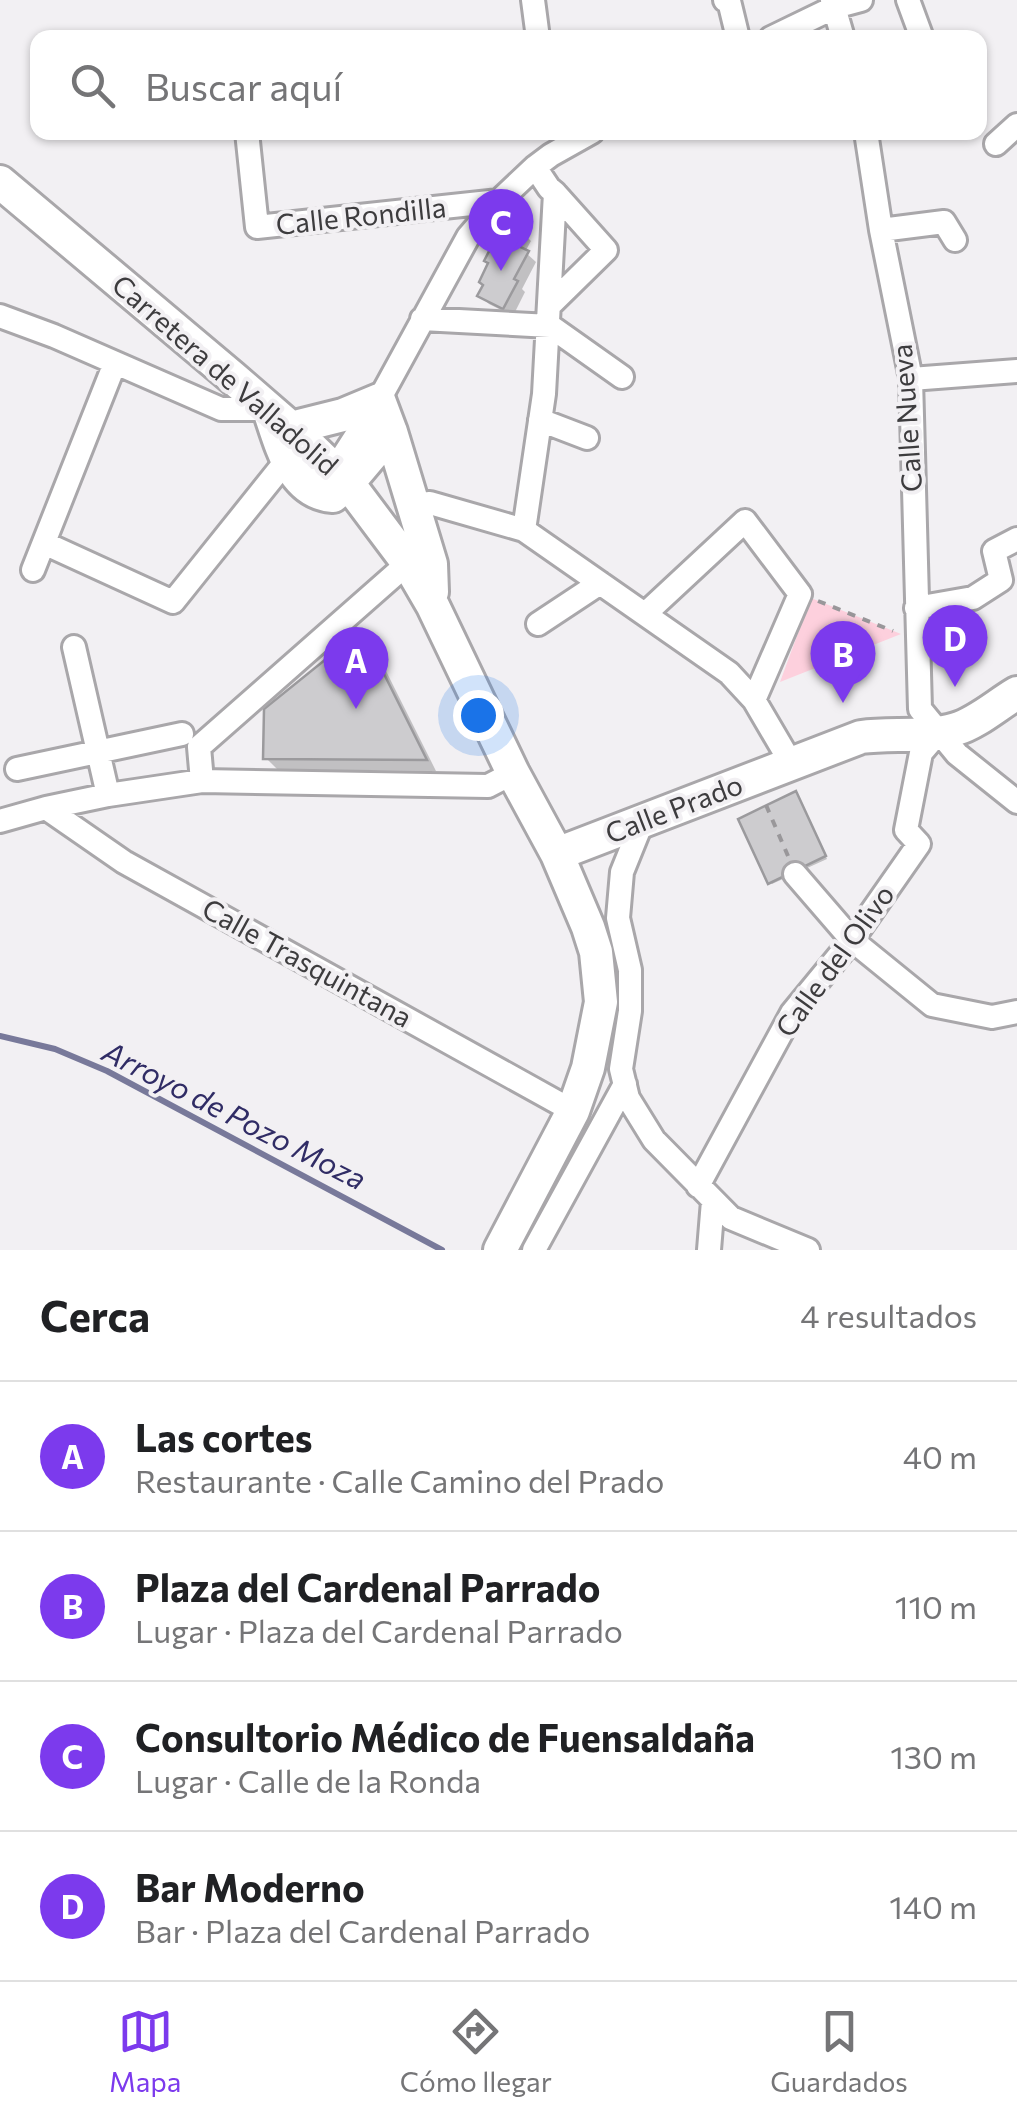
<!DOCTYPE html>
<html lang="es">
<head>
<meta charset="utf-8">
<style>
  body { margin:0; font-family:Commissioner,sans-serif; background:#f6f6f6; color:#202124 }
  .you { position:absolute; left:478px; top:715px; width:35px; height:35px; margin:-25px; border:8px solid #fff; border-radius:50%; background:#1a73e8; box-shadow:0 0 0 15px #1a73e833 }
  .badge { display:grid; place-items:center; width:65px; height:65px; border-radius:50%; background:#7c3aed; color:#fff; font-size:32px; font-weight:700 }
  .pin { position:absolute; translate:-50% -82px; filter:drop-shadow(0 2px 5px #0008) }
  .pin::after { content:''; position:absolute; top:52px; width:35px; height:30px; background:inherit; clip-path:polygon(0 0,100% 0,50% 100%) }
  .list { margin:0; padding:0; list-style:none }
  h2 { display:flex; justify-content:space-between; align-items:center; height:130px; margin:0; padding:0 40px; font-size:42px }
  h2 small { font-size:32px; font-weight:400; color:#757577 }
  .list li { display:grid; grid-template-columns:65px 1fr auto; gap:30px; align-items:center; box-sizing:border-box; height:150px; padding:0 40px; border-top:2px solid #e0e0e0 }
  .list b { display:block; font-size:38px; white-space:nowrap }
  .list p { margin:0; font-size:32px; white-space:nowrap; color:#757577 }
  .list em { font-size:32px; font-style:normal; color:#757577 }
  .icon { flex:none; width:55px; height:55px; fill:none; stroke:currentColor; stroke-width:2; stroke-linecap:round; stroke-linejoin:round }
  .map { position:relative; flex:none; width:1017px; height:1250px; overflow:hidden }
  .search { position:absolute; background:#fff; box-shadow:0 2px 8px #0004; left:30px; right:30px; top:30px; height:110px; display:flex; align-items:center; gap:25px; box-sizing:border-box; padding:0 35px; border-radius:20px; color:#757577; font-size:38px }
  .sheet { height:730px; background:#fff }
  nav { display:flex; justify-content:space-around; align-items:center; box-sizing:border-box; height:140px; border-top:2px solid #e0e0e0; background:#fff; font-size:28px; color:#757577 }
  nav a { display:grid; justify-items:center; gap:5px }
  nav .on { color:#7c3aed }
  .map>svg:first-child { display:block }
  .green { fill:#fdd0dd }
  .shadow { fill:#0003 }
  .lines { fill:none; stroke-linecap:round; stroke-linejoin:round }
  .stream { stroke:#78799a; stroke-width:6 }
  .building { fill:#cdcccf; stroke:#9b9a9d; stroke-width:2.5 }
  .street-casing { stroke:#a9a7aa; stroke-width:28 }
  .secondary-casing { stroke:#a9a7aa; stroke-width:38 }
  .path { stroke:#99979a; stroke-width:4; stroke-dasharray:8 8; stroke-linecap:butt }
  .street { stroke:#fff; stroke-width:22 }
  .secondary { stroke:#fff; stroke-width:32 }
  .labels { text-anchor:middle; stroke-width:8; stroke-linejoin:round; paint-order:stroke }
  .street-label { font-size:28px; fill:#3d3c3e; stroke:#f2f0f3 }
  .water-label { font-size:30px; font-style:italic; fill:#302c65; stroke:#f2f0f3 }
</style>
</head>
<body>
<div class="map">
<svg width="1017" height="1250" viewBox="0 0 1017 1250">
  <rect width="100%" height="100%" fill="#f2f0f3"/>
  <path class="green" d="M811,598L901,634L780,682Z"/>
  <path class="shadow" d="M522,232L531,241L525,252L536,262L522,289L525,292L513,316L489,304L480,295Z
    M361,633L373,645L436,771L278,770L266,758Z
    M798,796L827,859L772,884L770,882Z"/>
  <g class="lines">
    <path class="stream" d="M0,1036L55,1049L107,1071L442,1250"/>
  </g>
  <path class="building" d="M505,220L524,230L516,245L529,251L514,279L518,281L503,309L477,296L483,285L479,282L488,263L484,261Z
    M362,630L427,760L263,759L264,709Z
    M796,791L826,856L768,884L738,819Z"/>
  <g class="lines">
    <g class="street-casing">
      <path id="street" d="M533,0L538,38
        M725,0L729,1L738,38
        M832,0L843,38
        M908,0L922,38
        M771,38L835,7L861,0
        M247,132L257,227L499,201
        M866,132L881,230L911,379L920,709L957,754L1017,802
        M996,144L1017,125
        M881,230L944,222L955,240
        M551,304L606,250L555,193
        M0,316L54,336L221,409H269
        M422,319L550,326L622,377
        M911,379L1017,371
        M540,420L587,438
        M334,470L379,400L468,237L499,201L535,167L551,155L592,132
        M412,505L430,503L524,530L729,673L754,700L791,763
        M524,530L544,394L555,193L549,188L535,167
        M44,543L173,602L286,461
        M33,570L115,363
        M916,608L973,598L1001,580L994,551L1017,539
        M645,614L745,521L800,594L754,700
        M538,624L600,583
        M74,647L108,795
        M17,769L182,734
        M202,781L199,747L408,563
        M46,808L124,862L573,1111
        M643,820L622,872L618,918L630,970V1011L621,1069L628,1098L654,1140L731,1218L808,1250
        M0,821L46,808L108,795L202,781L488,786L513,773
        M795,874L852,940L932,1005L992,1017L1017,1012
        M698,1186L792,1013L852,940L919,844L906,830L921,753L938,733
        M534,1250L625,1084
        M709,1250L713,1201"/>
    </g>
    <g class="secondary-casing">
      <path id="secondary" d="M0,182L232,377L291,428L348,483L408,563L433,606L513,773L557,854L588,927L596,952L601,1002L588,1068L573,1111L500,1250
        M270,413C281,445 292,493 333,496L348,483L391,432
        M291,428L343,415L379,400L391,432L431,564L432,592
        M557,854L861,737C892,733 926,738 956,729C977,723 998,704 1017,693"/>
    </g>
    <path class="path" d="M818,601L893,631
      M766,805L788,856"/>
    <use href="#street" class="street"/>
    <use href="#secondary" class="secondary"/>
  </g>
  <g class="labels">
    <g class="street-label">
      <text transform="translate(361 216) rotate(-6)" y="10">Calle Rondilla</text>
      <text transform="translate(225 375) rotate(41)" y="10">Carretera de Valladolid</text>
      <text transform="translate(907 418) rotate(-94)" y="10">Calle Nueva</text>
      <text transform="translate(674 809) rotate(-21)" y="10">Calle Prado</text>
      <text transform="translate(835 961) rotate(-54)" y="10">Calle del Olivo</text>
      <text transform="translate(307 963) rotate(29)" y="10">Calle Trasquintana</text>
    </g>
    <g class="water-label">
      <text transform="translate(234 1116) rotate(27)" y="10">Arroyo de Pozo Moza</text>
    </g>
  </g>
</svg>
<div class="you"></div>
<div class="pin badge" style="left:356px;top:709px">A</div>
<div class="pin badge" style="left:843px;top:703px">B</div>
<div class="pin badge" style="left:501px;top:271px">C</div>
<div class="pin badge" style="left:955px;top:687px">D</div>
<div class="search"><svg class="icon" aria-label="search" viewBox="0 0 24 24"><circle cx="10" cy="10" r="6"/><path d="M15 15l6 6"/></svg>Buscar aquí</div>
</div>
<section class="sheet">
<h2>Cerca<small>4 resultados</small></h2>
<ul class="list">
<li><span class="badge">A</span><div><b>Las cortes</b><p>Restaurante · Calle Camino del Prado</p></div><em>40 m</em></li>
<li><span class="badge">B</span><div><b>Plaza del Cardenal Parrado</b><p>Lugar · Plaza del Cardenal Parrado</p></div><em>110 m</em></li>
<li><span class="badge">C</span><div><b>Consultorio Médico de Fuensaldaña</b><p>Lugar · Calle de la Ronda</p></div><em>130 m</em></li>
<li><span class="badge">D</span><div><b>Bar Moderno</b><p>Bar · Plaza del Cardenal Parrado</p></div><em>140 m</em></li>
</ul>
</section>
<nav>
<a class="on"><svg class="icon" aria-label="map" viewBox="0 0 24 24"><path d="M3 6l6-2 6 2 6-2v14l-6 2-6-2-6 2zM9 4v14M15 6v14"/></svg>Mapa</a>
<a><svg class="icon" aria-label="directions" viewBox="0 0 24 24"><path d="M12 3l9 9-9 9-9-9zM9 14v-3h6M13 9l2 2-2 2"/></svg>Cómo llegar</a>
<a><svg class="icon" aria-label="saved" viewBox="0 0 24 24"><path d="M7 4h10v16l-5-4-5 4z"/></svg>Guardados</a>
</nav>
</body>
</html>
